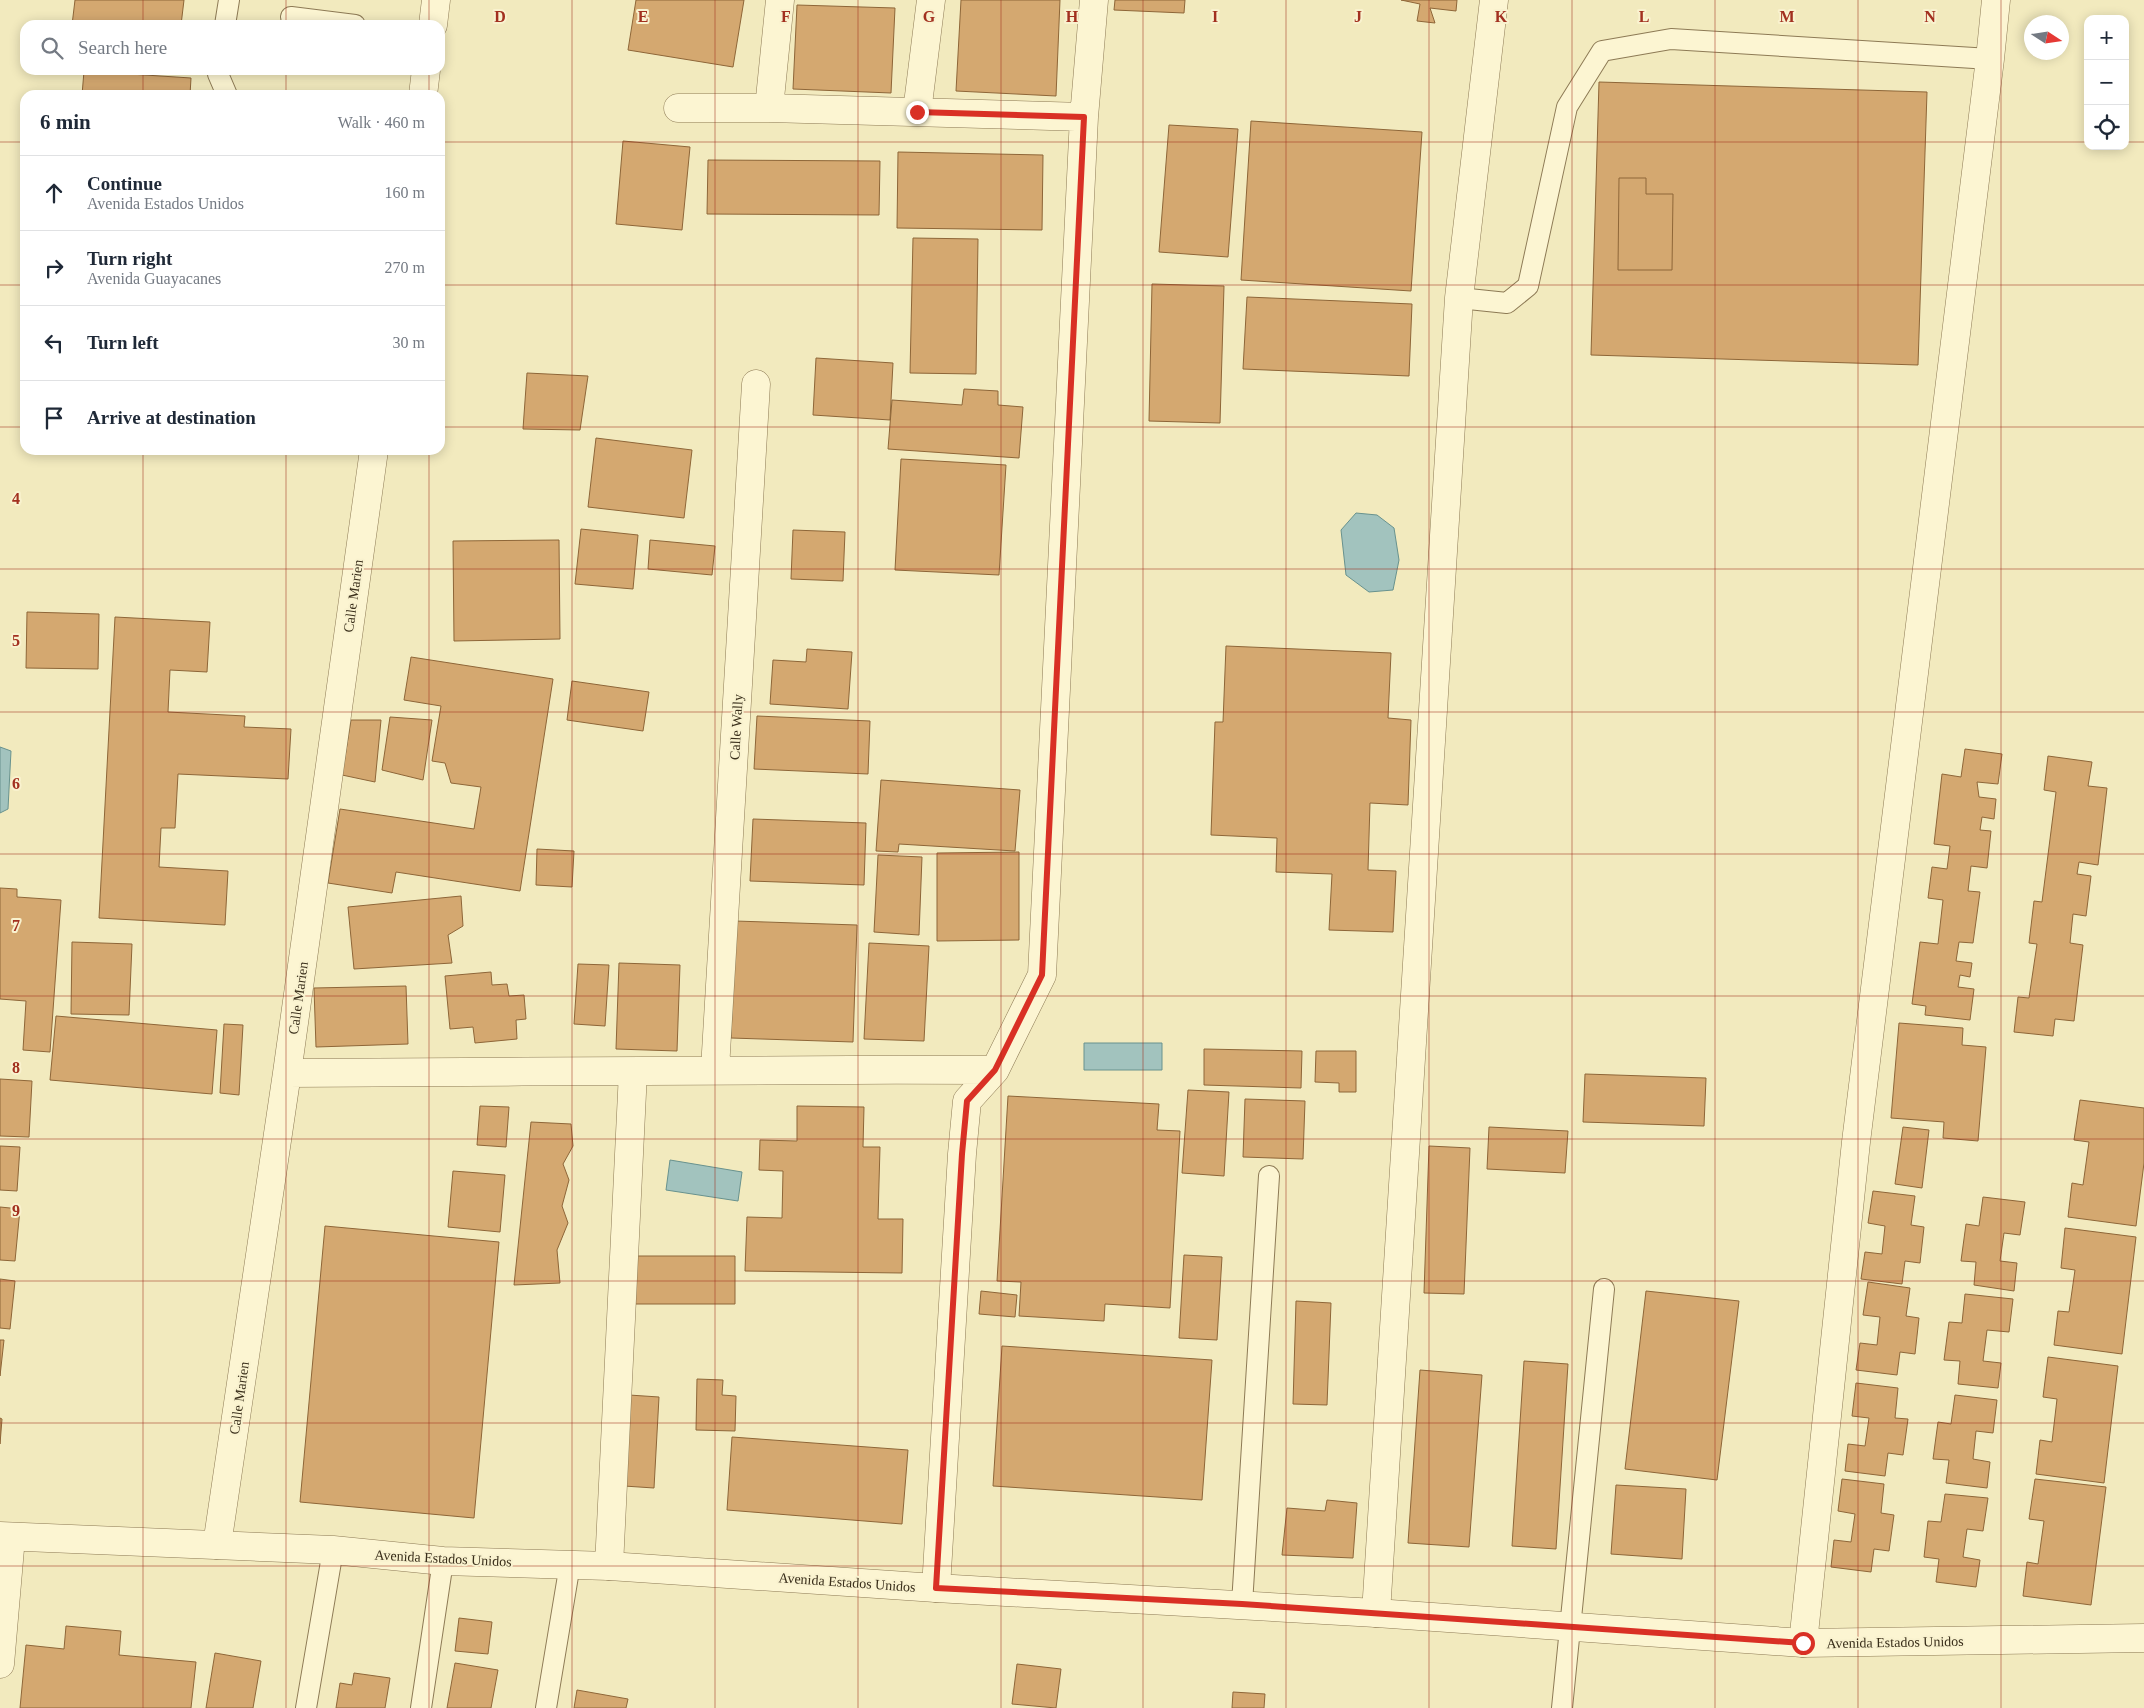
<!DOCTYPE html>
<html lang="en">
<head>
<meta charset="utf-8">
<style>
  body { margin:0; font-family:"Times New Roman",serif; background:#f6f6f7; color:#1f2937 }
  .controls { position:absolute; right:15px; top:15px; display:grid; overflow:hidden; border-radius:10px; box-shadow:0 2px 12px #0003 }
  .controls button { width:45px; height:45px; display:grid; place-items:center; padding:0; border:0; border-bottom:1px solid #e0e1e3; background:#fff; color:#1f2937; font:25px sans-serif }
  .compass { position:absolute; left:2024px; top:15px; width:45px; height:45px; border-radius:50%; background:#fff; box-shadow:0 2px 12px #0003; rotate:102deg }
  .stop { position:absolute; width:15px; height:15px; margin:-11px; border:4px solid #d93025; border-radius:50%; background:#fff }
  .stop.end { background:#d93025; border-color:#fff; box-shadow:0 1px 5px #0008 }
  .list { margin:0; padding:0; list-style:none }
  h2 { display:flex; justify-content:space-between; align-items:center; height:65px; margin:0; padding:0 20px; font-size:21px }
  h2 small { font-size:16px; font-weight:400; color:#747a83 }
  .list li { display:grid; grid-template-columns:32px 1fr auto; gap:15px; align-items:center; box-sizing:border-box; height:75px; padding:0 20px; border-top:1px solid #e0e1e3 }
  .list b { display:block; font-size:19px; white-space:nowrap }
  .list p { margin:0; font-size:16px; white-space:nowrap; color:#747a83 }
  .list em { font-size:16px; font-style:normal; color:#747a83 }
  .icon { flex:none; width:28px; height:28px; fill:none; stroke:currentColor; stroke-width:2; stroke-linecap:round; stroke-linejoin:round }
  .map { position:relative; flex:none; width:2144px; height:1708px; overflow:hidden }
  .search { position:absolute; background:#fff; box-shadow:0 2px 12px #0003; left:20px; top:20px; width:425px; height:55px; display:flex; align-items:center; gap:12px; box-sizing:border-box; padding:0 18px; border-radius:15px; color:#747a83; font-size:19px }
  .panel { position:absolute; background:#fff; box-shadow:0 2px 12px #0003; left:20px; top:90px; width:425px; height:365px; border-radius:15px }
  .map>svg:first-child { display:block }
  .water { fill:#a2c3be; stroke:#68928e }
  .building { fill:#d4a870; stroke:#8e6638 }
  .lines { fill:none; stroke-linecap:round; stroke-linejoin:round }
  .service-casing { stroke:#8d7a55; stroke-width:22 }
  .minor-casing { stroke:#8d7a55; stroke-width:29 }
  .tertiary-casing { stroke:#8d7a55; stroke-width:29 }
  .service { stroke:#fcf5d2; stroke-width:20 }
  .minor { stroke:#fcf5d2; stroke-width:28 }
  .tertiary { stroke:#fcf5d2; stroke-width:28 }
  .route { stroke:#d93025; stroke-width:6 }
  .grid { fill:none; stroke:#a2301f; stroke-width:1; stroke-opacity:0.55 }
  .labels { text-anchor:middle; stroke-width:4; stroke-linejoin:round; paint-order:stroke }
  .street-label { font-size:14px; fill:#3a2f1b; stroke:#f9f2cf }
  .grid-label { font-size:16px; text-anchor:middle; font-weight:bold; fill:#a2301f; stroke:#f9f2cf; stroke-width:4; stroke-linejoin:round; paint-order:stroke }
</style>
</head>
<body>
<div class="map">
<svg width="2144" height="1708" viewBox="0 0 2144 1708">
  <rect width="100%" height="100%" fill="#f2eabe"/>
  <path class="water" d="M1356,513L1377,515L1394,528L1399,560L1393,590L1369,592L1346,575L1341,530Z
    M0,747L11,751L8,809L0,813Z
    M1084,1043H1162V1070H1084Z
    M670,1160L742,1172L738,1201L666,1190Z"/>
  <path class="building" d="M75,0H184L181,25H72Z
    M636,0H744L733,67L628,50Z
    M961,0H1060L1056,96L956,91Z
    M1115,0H1185L1184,13L1114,10Z
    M1401,0H1457L1456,11L1430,8L1435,23L1417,21L1420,4Z
    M797,5L895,8L891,93L793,89Z
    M84,71L191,78L190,95H82Z
    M1599,82L1927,92L1918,365L1591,355Z
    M1251,121L1422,132L1411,291L1241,280Z
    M1169,125L1238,129L1228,257L1159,252Z
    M623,141L690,147L682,230L616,224Z
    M898,152L1043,155L1042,230L897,228Z
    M708,160L880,161L879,215L707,214Z
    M1619,178H1646V194H1673L1672,270H1618Z
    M913,238L978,239L976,374L910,373Z
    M25,241V269H22Z
    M1152,284L1224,286L1220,423L1149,421Z
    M1247,297L1412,304L1409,376L1243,369Z
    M816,358L893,363L890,420L813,415Z
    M527,373L588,376L580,430L523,429Z
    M964,389L998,391V405L1023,407L1019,458L888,449L892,400L962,405Z
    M596,438L692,450L684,518L588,507Z
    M901,459L1006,465L999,575L895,570Z
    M581,529L638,535L633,589L575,584Z
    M793,530L845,532L843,581L791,579Z
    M559,540L560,639L454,641L453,541Z
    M650,540L715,546L712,575L648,569Z
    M27,612L99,614L98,669L26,668Z
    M115,617L210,622L207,672L170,670L168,712L245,716L244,727L291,729L288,779L178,774L175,828H161L159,867L228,871L225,925L99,918Z
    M1226,646L1391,653L1388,718L1411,720L1408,805L1370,803L1368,870L1396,871L1393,932L1329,930L1332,874L1276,872L1277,838L1211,835L1215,722H1223Z
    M807,649L852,652L848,709L770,704L773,660L806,662Z
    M411,657L553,679L520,891L396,872L392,893L328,883L340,809L474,829L481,787L451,783L445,763L432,761L441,706L404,700Z
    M572,681L649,692L643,731L567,720Z
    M757,716L870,721L868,774L754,769Z
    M390,717L432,720L423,780L382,770Z
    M351,720H381L375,782L342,775Z
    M1965,749L2002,754L1998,784L1977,782L1979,797L1996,799L1994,819L1982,817L1980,830L1991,831L1987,868L1971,866L1968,891L1980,892L1973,943L1959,942L1956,961L1972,963L1970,977L1960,975L1958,987L1974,989L1970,1020L1925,1015L1926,1006L1912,1004L1920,942L1938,944L1943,900L1928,898L1932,867L1947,869L1950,846L1934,844L1942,774L1961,777Z
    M2048,756L2092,762L2088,786L2107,788L2098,865L2079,862L2077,874L2091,876L2086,916L2073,914L2070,943L2083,945L2074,1021L2055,1019L2053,1036L2014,1032L2018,997L2029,998L2037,944L2029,943L2034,901L2042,902L2056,792L2044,790Z
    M881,780L1020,790L1015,851L899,844L898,852L876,851Z
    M753,819L866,823L864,885L750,881Z
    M537,849L574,851L572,887L536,885Z
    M1019,852V940L937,941V853Z
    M878,855L922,857L919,935L874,932Z
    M0,888L17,889V897L61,900L50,1052L23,1050L26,1001L0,999Z
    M461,896L463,926L448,935L452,963L354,969L348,907Z
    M735,921L857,925L853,1042L731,1038Z
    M72,942L132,944L129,1015L71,1014Z
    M869,943L929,946L924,1041L864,1039Z
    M619,963L680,965L677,1051L616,1049Z
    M578,964L609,965L605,1026L574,1024Z
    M491,972L492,985L507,984L509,996L524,995L526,1019L516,1020L517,1039L475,1043L473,1027L450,1029L445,976Z
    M406,986L408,1044L316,1047L314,988Z
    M56,1016L217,1030L212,1094L50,1080Z
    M1899,1023L1963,1028L1962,1045L1986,1047L1978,1141L1943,1138L1944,1122L1891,1118Z
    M224,1024L243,1025L239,1095L220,1093Z
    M1204,1049L1302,1051L1301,1088L1204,1085Z
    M1316,1051H1356V1092H1339V1083L1315,1082Z
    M1585,1074L1706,1078L1704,1126L1583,1122Z
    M0,1079L32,1081L29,1137L0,1136Z
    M1188,1090L1229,1092L1224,1176L1182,1173Z
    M1008,1096L1159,1104L1157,1130L1180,1131L1170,1308L1105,1304L1104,1321L1019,1316L1021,1282L997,1281Z
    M1245,1099L1305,1101L1303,1159L1243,1157Z
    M2080,1100L2144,1108V1163L2136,1226L2068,1217L2072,1183L2083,1185L2089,1142L2074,1140Z
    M480,1106L509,1107L506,1147L477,1145Z
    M797,1106L864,1107L863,1147H880L878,1219H903L902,1273L745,1271L747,1217L782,1218L783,1171L759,1170L760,1140L797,1141Z
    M531,1122L571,1124L573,1146L563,1164L569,1180L562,1206L568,1223L557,1250L560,1283L514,1285Z
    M1489,1127L1568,1131L1565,1173L1487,1169Z
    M1903,1127L1929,1130L1922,1188L1895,1184Z
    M0,1146L20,1147L17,1191L0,1190Z
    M1429,1146L1470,1148L1464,1294L1424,1293Z
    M453,1171L505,1175L500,1232L448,1227Z
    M1873,1191L1915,1196L1911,1225L1924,1227L1920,1263L1905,1261L1902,1284L1861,1279L1865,1252L1882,1254L1885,1226L1868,1223Z
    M1983,1197L2025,1202L2020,1235L2004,1233L2000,1261L2017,1263L2014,1291L1974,1285L1976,1262L1961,1261L1966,1224L1979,1226Z
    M0,1207L20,1209L15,1261L0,1260Z
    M325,1226L499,1242L474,1518L300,1502Z
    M2065,1228L2136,1237L2122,1354L2054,1345L2058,1311L2069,1312L2075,1270L2061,1268Z
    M1184,1255L1222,1257L1217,1340L1179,1338Z
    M633,1256H735V1304H634Z
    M0,1279L15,1281L10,1329L0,1328Z
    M1868,1282L1910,1288L1906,1316L1919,1318L1915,1354L1900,1352L1897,1375L1856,1370L1860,1343L1877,1345L1880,1317L1863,1315Z
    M981,1291L1017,1295L1015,1317L979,1314Z
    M1646,1291L1739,1301L1717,1480L1625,1469Z
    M1965,1294L2013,1299L2009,1332L1987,1330L1983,1361L2001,1363L1998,1388L1958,1384L1960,1361L1944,1360L1949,1322L1962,1323Z
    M1296,1301L1331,1303L1327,1405L1293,1404Z
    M0,1340H4L0,1376Z
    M1002,1346L1212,1360L1202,1500L993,1486Z
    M2048,1357L2118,1366L2104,1483L2036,1474L2040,1440L2052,1442L2057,1399L2043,1397Z
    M1524,1361L1568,1364L1556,1549L1512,1546Z
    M1420,1370L1482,1375L1469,1547L1408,1543Z
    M697,1379L723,1380L722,1395L736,1396L735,1431L696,1430Z
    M1856,1383L1898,1388L1895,1418L1908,1419L1903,1455L1888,1453L1885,1476L1845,1471L1848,1444L1865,1446L1869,1418L1852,1416Z
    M629,1395L659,1397L654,1488L624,1486Z
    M1955,1395L1997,1400L1993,1433L1976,1431L1973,1459L1990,1462L1987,1488L1946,1483L1949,1460L1933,1459L1938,1422L1951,1424Z
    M0,1418L2,1419L0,1444Z
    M732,1437L908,1450L902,1524L727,1510Z
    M1842,1479L1884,1484L1881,1513L1894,1515L1889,1551L1874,1549L1871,1572L1831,1567L1834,1540L1851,1542L1855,1514L1838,1511Z
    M2035,1479L2106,1487L2091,1605L2023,1596L2027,1562L2038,1564L2044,1521L2029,1519Z
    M1616,1485L1686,1489L1682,1559L1611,1554Z
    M1945,1494L1988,1498L1983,1531L1967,1529L1963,1557L1980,1560L1976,1587L1936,1582L1939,1559L1924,1557L1928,1521L1941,1522Z
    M1327,1500L1357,1503L1353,1558L1282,1555L1287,1508L1325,1511Z
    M459,1618L492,1622L488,1654L455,1651Z
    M66,1626L121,1631L119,1655L196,1662L191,1708H20L26,1645L64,1649Z
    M215,1653L261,1661L253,1708H206Z
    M455,1663L498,1670L491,1708H447Z
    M1017,1664L1061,1669L1056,1708L1012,1704Z
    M354,1673L390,1678L385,1708H336L340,1683L352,1685Z
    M577,1690L628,1699L626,1708H574Z
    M1233,1692L1265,1694L1264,1708H1232Z"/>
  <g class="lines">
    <g class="service-casing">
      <path id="service" d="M291,17L355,25
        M225,25L229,0
        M218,70V74L227,95
        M1459,298L1507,303L1528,286L1567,107L1602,51L1671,39L1990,59
        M1242,1604L1269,1176
        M306,1708L333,1550
        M421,1708L443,1561
        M546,1708L570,1564
        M1562,1708L1604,1289"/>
    </g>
    <g class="minor-casing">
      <path id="minor" d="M433,25L436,0
        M423,95L426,70
        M678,108H769L1084,117
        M769,108L780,0
        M917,112L931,0
        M715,1069L756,384
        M287,1073C523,1072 759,1069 995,1070
        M217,1545L287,1073L374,450
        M609,1566L633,1072
        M936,1588L962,1154L967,1101L995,1070L1042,975L1084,117L1094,0
        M1376,1613L1459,298L1494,0
        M1803,1643L1856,1142L1990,59L1996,0
        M0,1664L11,1537"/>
    </g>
    <g class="tertiary-casing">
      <path id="tertiary" d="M0,1536L333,1550L443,1561L609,1566L936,1588L1376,1613L1803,1643L2144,1638"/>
    </g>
    <use href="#service" class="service"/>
    <use href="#minor" class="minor"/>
    <use href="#tertiary" class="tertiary"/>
  </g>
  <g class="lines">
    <path class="route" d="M917,112L1084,117L1042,975L995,1070L967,1101L962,1154L936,1588L1242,1604L1803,1643"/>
  </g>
  <path class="grid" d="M143,0V25M286,0V25M429,0V25M572,0V1708M715,0V1708M858,0V1708M1001,0V1708M1143,0V1708M1286,0V1708M1429,0V1708M1572,0V1708M1715,0V1708M1858,0V1708M2001,0V1708M143,70V95M286,70V95M429,70V95M0,142H25M440,142H2088M2125,142H2144M0,285H25M440,285H2144M0,427H25M440,427H2144M143,450V1708M286,450V1708M429,450V1708M0,569H2144M0,712H2144M0,854H2144M0,996H2144M0,1139H2144M0,1281H2144M0,1423H2144M0,1566H2144"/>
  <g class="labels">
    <g class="street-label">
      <text transform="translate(353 596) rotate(-82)" y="5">Calle Marien</text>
      <text transform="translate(736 727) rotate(-87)" y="5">Calle Wally</text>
      <text transform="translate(298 998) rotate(-82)" y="5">Calle Marien</text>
      <text transform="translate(239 1398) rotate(-82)" y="5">Calle Marien</text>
      <text transform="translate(443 1558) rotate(3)" y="5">Avenida Estados Unidos</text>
      <text transform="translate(847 1582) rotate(4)" y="5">Avenida Estados Unidos</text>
      <text transform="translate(1895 1642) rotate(-1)" y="5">Avenida Estados Unidos</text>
    </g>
  </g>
  <g class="grid-label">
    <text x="500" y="22">D</text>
    <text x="643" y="22">E</text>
    <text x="786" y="22">F</text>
    <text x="929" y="22">G</text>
    <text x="1072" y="22">H</text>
    <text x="1215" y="22">I</text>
    <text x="1358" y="22">J</text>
    <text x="1501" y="22">K</text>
    <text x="1644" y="22">L</text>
    <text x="1787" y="22">M</text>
    <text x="1930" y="22">N</text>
    <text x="16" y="504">4</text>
    <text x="16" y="646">5</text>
    <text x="16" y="789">6</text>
    <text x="16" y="931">7</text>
    <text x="16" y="1073">8</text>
    <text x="16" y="1216">9</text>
  </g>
</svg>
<div class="controls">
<button>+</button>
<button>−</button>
<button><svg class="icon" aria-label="locate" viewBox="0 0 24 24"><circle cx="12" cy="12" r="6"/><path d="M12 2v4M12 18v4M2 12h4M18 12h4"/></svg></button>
</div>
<svg class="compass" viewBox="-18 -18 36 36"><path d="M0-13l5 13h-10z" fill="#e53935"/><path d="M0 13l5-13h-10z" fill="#747a83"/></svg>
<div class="stop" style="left:1803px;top:1643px"></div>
<div class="stop end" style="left:917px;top:112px"></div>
<div class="search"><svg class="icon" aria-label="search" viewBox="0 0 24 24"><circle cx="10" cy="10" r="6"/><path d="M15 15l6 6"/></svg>Search here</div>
<section class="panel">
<h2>6 min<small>Walk · 460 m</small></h2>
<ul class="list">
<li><svg class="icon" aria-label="ahead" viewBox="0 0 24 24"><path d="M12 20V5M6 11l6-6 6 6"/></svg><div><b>Continue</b><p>Avenida Estados Unidos</p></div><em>160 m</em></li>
<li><svg class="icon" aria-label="right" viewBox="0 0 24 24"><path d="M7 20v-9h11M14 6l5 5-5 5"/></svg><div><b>Turn right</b><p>Avenida Guayacanes</p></div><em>270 m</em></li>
<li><svg class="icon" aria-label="left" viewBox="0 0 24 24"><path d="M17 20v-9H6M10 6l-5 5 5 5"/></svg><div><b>Turn left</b></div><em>30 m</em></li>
<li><svg class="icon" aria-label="arrive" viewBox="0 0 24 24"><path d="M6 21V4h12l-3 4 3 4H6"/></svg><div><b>Arrive at destination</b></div></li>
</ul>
</section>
</div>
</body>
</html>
